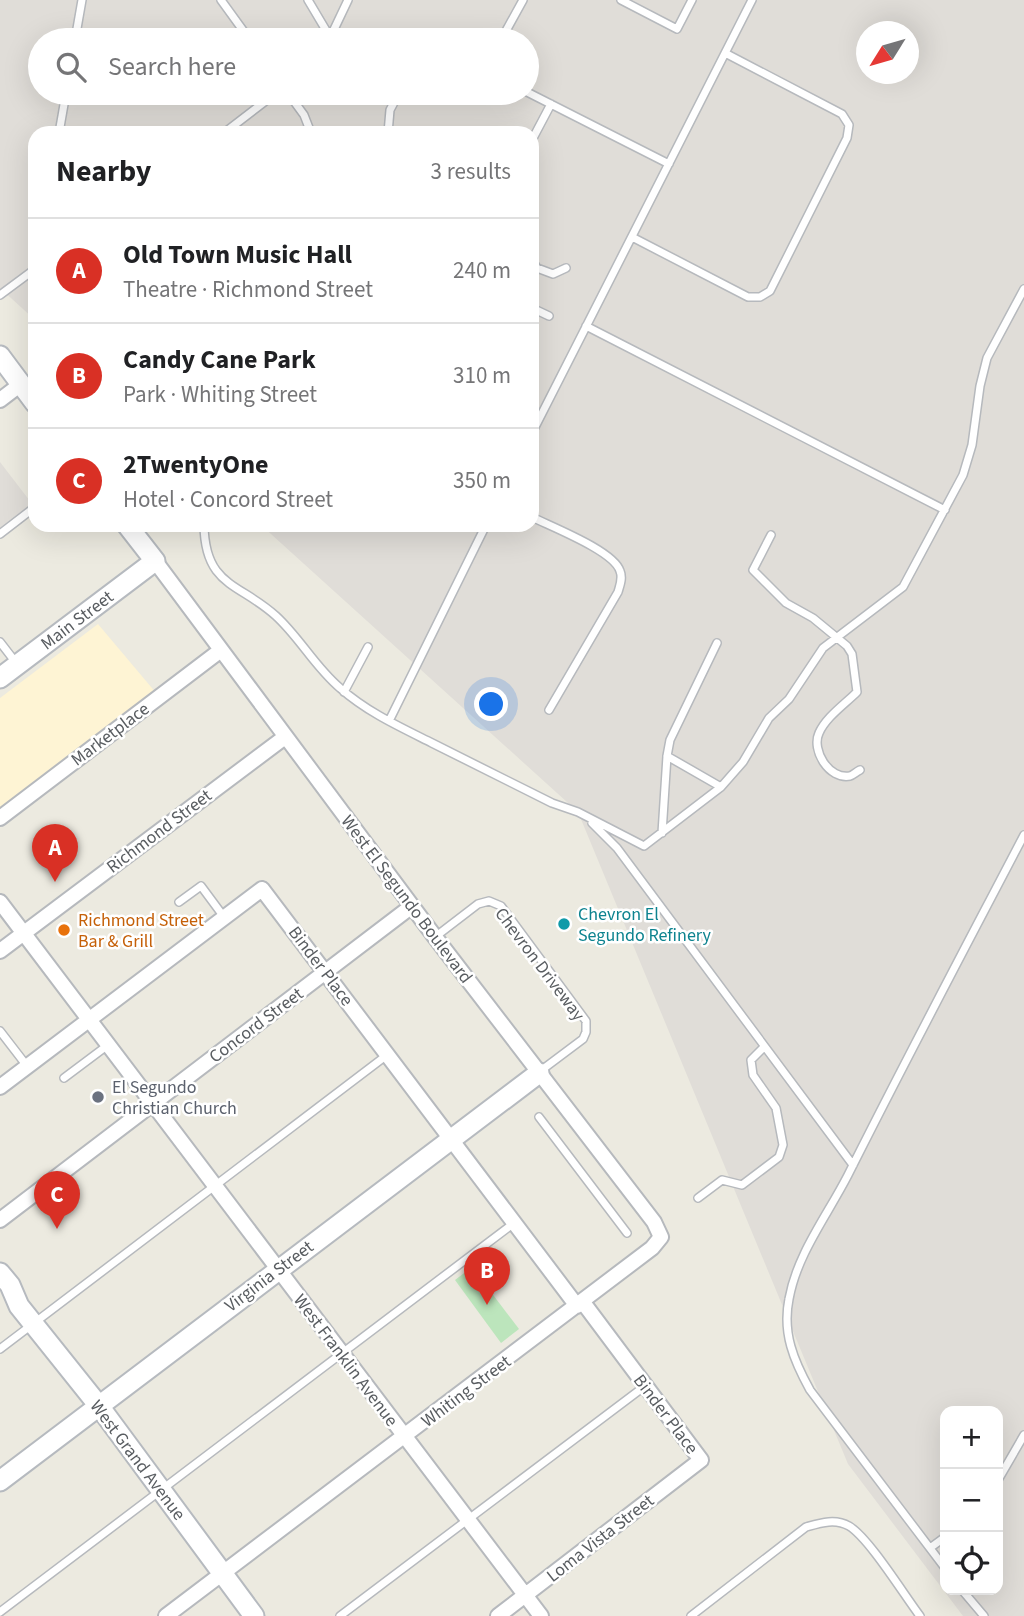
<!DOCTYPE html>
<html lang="en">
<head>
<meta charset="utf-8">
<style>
  body { margin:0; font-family:"Source Sans 3",sans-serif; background:#f2f2f2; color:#202124 }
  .controls { position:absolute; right:21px; bottom:21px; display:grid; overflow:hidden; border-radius:14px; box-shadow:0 7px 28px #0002 }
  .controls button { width:63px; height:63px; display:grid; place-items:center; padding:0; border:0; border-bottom:2px solid #e0e0e0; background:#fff; color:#202124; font:35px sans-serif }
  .compass { position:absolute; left:856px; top:21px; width:63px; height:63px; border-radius:50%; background:#fff; box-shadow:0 7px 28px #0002; rotate:233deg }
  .you { position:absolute; left:492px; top:705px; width:24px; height:24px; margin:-18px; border:5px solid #fff; border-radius:50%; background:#1a73e8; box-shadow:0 0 0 10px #1a73e833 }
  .badge { display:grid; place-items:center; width:46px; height:46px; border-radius:50%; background:#d93025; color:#fff; font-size:23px; font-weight:700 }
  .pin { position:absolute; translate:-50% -58px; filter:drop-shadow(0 2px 4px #0008) }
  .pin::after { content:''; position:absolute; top:37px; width:24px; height:21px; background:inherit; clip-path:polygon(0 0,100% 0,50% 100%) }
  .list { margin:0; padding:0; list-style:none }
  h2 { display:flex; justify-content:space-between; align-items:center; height:91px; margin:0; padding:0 28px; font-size:30px }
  h2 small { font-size:23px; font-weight:400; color:#757577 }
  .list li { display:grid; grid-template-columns:46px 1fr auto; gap:21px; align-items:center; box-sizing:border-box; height:105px; padding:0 28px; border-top:2px solid #e0e0e0 }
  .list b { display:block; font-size:26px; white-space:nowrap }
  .list p { margin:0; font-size:23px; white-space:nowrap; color:#757577 }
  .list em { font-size:23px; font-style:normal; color:#757577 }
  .icon { flex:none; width:38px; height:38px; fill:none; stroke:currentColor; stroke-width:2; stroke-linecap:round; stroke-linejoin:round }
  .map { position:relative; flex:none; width:1024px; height:1616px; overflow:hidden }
  .search { position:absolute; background:#fff; box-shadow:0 7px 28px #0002; left:28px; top:28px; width:511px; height:77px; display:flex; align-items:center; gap:18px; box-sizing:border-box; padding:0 24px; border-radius:38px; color:#757577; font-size:26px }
  .panel { position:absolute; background:#fff; box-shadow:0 7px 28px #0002; left:28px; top:126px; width:511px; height:406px; border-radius:21px }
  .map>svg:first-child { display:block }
  .commercial { fill:#fef4d4 }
  .industrial { fill:#e0ddd8; fill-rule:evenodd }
  .green { fill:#bce5bc }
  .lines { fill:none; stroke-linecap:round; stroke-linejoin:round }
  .lane-casing { stroke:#b6b9bd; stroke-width:10 }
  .street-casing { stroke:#b6b9bd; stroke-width:18 }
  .secondary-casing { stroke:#b6babf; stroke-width:23 }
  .lane { stroke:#fff; stroke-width:7 }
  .street { stroke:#fff; stroke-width:14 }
  .secondary { stroke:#fff; stroke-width:19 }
  .culture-dot { fill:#0f9aa8; stroke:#fff; stroke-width:2.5 }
  .food-dot { fill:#e8710a; stroke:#fff; stroke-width:2.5 }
  .worship-dot { fill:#6b7280; stroke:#fff; stroke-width:2.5 }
  .labels { text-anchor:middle; stroke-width:5; stroke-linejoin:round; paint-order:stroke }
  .street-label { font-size:18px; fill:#595d61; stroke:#fff }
  .culture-label { font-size:18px; fill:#0d838f; stroke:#fff; text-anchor:start }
  .food-label { font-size:18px; fill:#c56008; stroke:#fff; text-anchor:start }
  .worship-label { font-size:18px; fill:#5b616d; stroke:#fff; text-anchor:start }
</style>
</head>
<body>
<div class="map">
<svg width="1024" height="1616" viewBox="0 0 1024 1616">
  <rect width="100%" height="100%" fill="#eceae0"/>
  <path class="commercial" d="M98,624L157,694L0,811V698Z"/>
  <path class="industrial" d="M0,0H1024V1616H963L848,1464L578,812L261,525H532V133H35V320L0,288ZM866,32H908V74H866ZM40,40H527V93H40ZM945,1411H998V1590H945Z
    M0,462L33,505L0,530Z"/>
  <path class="green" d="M472,1267L519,1329L501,1343L455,1280Z"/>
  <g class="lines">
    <g class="lane-casing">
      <path id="lane" d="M221,0L250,40
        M308,0L330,37
        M621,0L677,29L692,0
        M75,40L82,0
        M329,40L348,0
        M425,40L435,37L442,40
        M501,40L523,0
        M527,92L669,164
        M288,93L304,115L311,133
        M59,133L66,93
        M224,133L276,93
        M388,133L390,110L399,93
        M532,140L551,104
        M632,237L748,297H760L770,291L847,138L849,125L842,114L725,53
        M532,260L537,268L553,274L566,268
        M0,295L35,269
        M532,308L549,316
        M586,326L945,510
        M532,433L752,0
        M532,517C552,527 614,551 620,571C623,578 620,585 618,592L549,710
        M204,525C205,587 240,583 276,616C300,638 315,667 340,688C367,712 400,727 432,743C472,763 512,783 552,803L578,812L644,846L721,787L743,762L769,718L789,699L823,648L903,587L963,475L972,445L980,386L987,358L1024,289
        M0,534L35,507
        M771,535L753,570L786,603L813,618L847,646L852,654L857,692C845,704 826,717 819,733C811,750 829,780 850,776C853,775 856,772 860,770
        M0,642L17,664
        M344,692L368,647
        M389,721L486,525
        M667,756L721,787
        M592,823L617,848L853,1165
        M662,833L667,756L670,740L717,643
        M179,902L201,886L224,917
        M435,937L478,904L489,901L501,906L586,1021V1032L583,1039L539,1072
        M0,1031L27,1066
        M64,1078L108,1045
        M539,1117L627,1233
        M698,1198L722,1180L742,1185L779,1157L783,1145L776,1108L753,1075L751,1060L764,1047
        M0,1349L387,1055
        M998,1480L1024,1435
        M930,1548L945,1537
        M945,1568L810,1390C794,1361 782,1333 789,1299C797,1254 827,1216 848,1175C905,1061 965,948 1024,835
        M962,1590L984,1616
        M0,1612L514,1223
        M340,1616L645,1386
        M691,1616L806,1527C820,1523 835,1518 849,1526C869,1538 904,1595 920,1616"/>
    </g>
    <g class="street-casing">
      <path id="street" d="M0,400L21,384
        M155,561L435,937L654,1222L661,1237L652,1248L166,1616
        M0,818L221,650
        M0,902L541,1616
        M0,951L285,737
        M0,1087L262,889L577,1306
        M0,1220L412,906
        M498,1616L701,1460L582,1301"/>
    </g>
    <g class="secondary-casing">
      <path id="secondary" d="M0,356L35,403
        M0,678L155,561L127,525
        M0,1273L10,1285L19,1306L99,1406L254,1616
        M0,1481L539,1073"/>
    </g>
    <use href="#lane" class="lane"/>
    <use href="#street" class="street"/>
    <use href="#secondary" class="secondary"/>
  </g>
  <circle class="culture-dot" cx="564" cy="924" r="7"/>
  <circle class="food-dot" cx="64" cy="930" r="7"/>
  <circle class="worship-dot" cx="98" cy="1097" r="7"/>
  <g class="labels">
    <g class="street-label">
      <text transform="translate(77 620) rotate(-37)" y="6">Main Street</text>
      <text transform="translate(110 734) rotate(-37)" y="6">Marketplace</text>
      <text transform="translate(159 831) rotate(-37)" y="6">Richmond Street</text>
      <text transform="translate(407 899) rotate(53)" y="6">West El Segundo Boulevard</text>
      <text transform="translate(540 964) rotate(53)" y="6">Chevron Driveway</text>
      <text transform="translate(321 966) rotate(53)" y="6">Binder Place</text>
      <text transform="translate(256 1025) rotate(-37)" y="6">Concord Street</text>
      <text transform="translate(269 1276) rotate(-37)" y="6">Virginia Street</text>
      <text transform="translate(346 1360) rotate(53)" y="6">West Franklin Avenue</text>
      <text transform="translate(466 1391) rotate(-37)" y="6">Whiting Street</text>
      <text transform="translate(666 1414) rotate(53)" y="6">Binder Place</text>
      <text transform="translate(138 1460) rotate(53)" y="6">West Grand Avenue</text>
      <text transform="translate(600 1538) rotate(-38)" y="6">Loma Vista Street</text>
    </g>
    <g class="culture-label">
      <text x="578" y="920">Chevron El<tspan x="578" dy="21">Segundo Refinery</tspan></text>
    </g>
    <g class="food-label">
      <text x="78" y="926">Richmond Street<tspan x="78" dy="21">Bar &amp; Grill</tspan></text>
    </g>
    <g class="worship-label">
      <text x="112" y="1093">El Segundo<tspan x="112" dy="21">Christian Church</tspan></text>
    </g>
  </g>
</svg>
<div class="controls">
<button>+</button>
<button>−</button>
<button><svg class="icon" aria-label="locate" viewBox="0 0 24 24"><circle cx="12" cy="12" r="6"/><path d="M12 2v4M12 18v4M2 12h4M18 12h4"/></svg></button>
</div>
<svg class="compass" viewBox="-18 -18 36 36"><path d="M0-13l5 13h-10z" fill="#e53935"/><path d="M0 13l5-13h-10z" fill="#757577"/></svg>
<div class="you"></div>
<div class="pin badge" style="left:55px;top:882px">A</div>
<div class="pin badge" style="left:487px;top:1305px">B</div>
<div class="pin badge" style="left:57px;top:1229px">C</div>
<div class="search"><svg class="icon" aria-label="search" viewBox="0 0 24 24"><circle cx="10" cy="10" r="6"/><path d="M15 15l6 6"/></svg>Search here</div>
<section class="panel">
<h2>Nearby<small>3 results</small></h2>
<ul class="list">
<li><span class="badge">A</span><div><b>Old Town Music Hall</b><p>Theatre · Richmond Street</p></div><em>240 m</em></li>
<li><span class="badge">B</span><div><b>Candy Cane Park</b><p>Park · Whiting Street</p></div><em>310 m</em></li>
<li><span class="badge">C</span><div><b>2TwentyOne</b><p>Hotel · Concord Street</p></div><em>350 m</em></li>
</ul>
</section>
</div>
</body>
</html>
